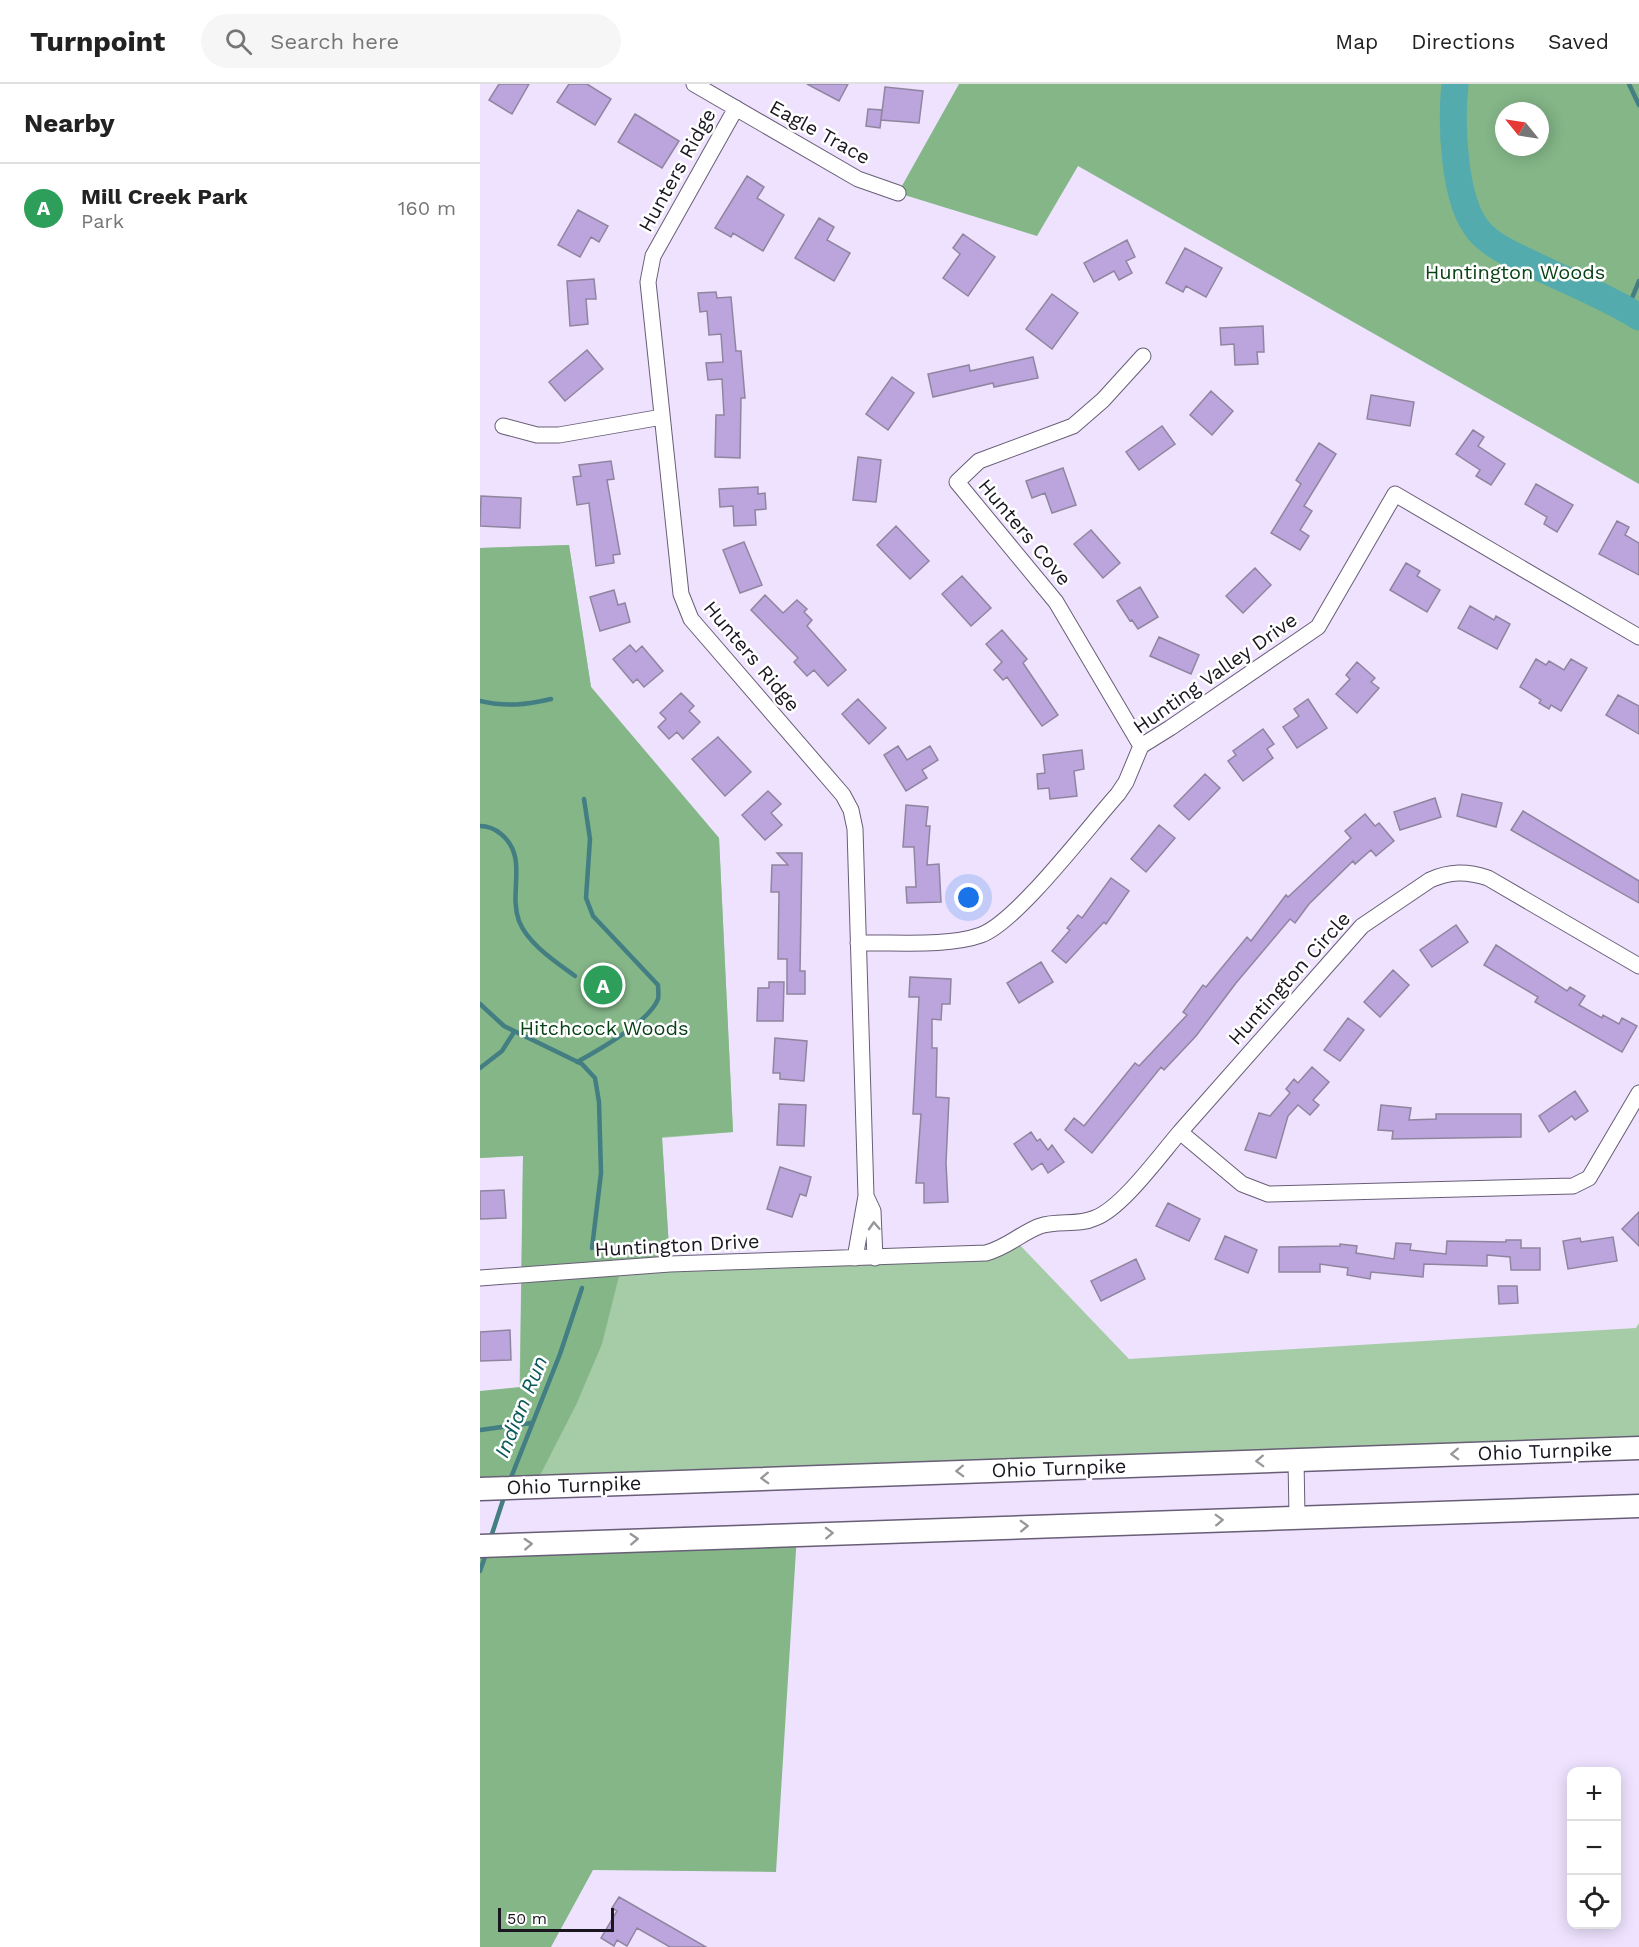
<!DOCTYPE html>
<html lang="en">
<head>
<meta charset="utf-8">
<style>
  body { margin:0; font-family:"Work Sans",sans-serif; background:#f6f6f6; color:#222 }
  .controls { position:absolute; right:18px; bottom:18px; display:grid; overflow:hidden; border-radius:12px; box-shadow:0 3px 15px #0003 }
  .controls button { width:54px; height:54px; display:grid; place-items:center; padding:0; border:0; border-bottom:2px solid #e0e0e0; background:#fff; color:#222; font:30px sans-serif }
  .compass { position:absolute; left:1015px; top:18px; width:54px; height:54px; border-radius:50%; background:#fff; box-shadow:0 3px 15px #0003; rotate:300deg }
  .scale { position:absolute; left:18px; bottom:15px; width:116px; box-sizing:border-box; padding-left:6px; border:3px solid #1a1620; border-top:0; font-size:16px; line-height:21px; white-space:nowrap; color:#1a1620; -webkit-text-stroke:4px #fff; paint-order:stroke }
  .you { position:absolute; left:489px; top:814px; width:21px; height:21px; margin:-15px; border:4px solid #fff; border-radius:50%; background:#1a73e8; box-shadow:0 0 0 9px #1a73e833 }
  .badge { display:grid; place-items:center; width:39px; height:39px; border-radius:50%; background:#7a56cf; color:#fff; font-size:20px; font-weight:700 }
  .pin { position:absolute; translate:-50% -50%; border:3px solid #fff; box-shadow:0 2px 6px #0006 }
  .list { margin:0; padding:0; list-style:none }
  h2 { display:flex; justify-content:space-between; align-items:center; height:78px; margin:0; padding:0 24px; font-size:26px }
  h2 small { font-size:20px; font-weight:400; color:#767676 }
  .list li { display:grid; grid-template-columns:39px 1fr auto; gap:18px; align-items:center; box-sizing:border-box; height:90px; padding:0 24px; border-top:2px solid #e0e0e0 }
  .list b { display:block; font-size:22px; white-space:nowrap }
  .list p { margin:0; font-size:20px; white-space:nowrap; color:#767676 }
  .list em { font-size:20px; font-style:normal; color:#767676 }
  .icon { flex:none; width:33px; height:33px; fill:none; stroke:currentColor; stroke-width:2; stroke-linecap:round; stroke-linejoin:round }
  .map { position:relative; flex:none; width:1159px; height:1863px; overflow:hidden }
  header { display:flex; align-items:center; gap:36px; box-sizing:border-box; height:84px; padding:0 30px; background:#fff; border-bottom:2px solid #e0e0e0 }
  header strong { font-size:28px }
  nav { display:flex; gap:33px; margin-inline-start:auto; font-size:21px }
  .search { width:420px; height:54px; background:#f6f6f6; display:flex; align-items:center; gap:15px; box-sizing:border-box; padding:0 21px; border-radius:33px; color:#767676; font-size:22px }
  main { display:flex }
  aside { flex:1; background:#fff }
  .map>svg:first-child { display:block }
  .green { fill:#a5cba7 }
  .forest { fill:#84b688; fill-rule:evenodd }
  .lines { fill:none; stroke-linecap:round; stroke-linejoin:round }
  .stream { stroke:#437e83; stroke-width:4.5 }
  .river { stroke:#54abad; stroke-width:27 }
  .building { fill:#bca4dd; stroke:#90859f; stroke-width:1.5 }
  .minor-casing { stroke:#685e76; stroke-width:17 }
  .highway-casing { stroke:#685e76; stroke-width:25 }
  .minor { stroke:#fff; stroke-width:15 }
  .highway { stroke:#fff; stroke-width:22 }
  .oneway { stroke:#98969b }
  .labels { text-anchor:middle; stroke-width:5; stroke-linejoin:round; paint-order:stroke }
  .street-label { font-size:20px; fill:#1a1620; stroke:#fff }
  .park-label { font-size:20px; fill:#094216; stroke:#fff }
  .water-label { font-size:21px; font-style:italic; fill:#0a595a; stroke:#fff }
</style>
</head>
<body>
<header>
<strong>Turnpoint</strong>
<div class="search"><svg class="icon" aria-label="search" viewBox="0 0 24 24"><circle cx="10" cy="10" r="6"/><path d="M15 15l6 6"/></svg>Search here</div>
<nav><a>Map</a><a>Directions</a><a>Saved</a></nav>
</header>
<main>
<aside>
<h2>Nearby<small></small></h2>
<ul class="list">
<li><span class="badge" style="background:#2e9e5b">A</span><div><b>Mill Creek Park</b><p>Park</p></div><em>160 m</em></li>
</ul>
</aside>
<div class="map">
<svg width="1159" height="1863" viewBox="0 0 1159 1863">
  <rect width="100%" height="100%" fill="#eee2fe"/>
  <path class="green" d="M89,461L111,603L239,754L253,1048L182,1054L190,1180L506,1169L536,1157L649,1275L1156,1244L1159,1239V1364L38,1403L43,1071L0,1074V464Z"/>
  <path class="forest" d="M479,0H1159V400L598,82L557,152L418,109ZM1024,27H1060V63H1024Z
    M89,461L111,603L239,754L253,1048L182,1053L190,1180L141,1184L122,1260L96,1321L54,1403L0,1405V1307L40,1303L43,1072L0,1074V464Z
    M317,1450L296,1788L113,1786L71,1863H0V1462Z"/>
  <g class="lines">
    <path class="stream" d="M1149,0L1159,21
      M1147,226L1159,197
      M0,617C26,623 46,621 71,615
      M0,742C8,742 15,745 21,750C49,773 28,807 39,837C48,860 76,878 95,892
      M0,920L24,942L102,980L115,994L119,1018L121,1089L112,1164
      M97,978C117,967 170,937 178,915C179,912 178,905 178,901L113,832L106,814L110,755L104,715
      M0,984L22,967L34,948
      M0,1346L51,1339
      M30,1396L80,1270L102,1204
      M10,1456L25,1410
      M0,1487L6,1470"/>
    <path class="river" d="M975,0C971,38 973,117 999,147C1012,162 1031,170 1048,178C1086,197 1124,211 1159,233"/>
  </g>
  <path class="building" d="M19,0H49L32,30L9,16Z
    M89,0H107L131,15L115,41L77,18Z
    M327,0H368L359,17Z
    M405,3L443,7L439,39L401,36Z
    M388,25L402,26L400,44L386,42Z
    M155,30L199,57L182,84L138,58Z
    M267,92L284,103L277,114L304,131L283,167L253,149L251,153L235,144Z
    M98,126L128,142L119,158L111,153L100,173L78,161Z
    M339,134L354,143L347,156L370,169L354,197L315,174Z
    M483,150L515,173L488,212L463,194L480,170L473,164Z
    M647,156L655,173L646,177L652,189L639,196L634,187L614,198L604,179Z
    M705,164L742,184L726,213L706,202L703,208L686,199Z
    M114,195L116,215H106L108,240L90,242L87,197Z
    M236,208L237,214L251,213L256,267H261L265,314H261L260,374L235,373L236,331H244L242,295L228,296L226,279L243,278L241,250L229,251L227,227L220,228L218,209Z
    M572,210L598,229L572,265L546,245Z
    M783,242L784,268H777L778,280L755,281L754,260L741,261L740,244Z
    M107,266L123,285L85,317L69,298Z
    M553,273L558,294L514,303L513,299L453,313L448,290L489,281L490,287Z
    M412,293L434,309L408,346L386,330Z
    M731,307L753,327L732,351L710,331Z
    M891,311L934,318L930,342L887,335Z
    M682,342L695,360L659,386L646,368Z
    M993,346L1004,353L998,362L1025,380L1011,401L996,392L1000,386L976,370Z
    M839,359L856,370L824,422L832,427L820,446L829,452L820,466L791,449L821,400L816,396Z
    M378,373L401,376L396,418L373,416Z
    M131,377L134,395L127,396L140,470L133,471L134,479L116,482L109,419L97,421L93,393L101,392L99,381Z
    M583,384L596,421L572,429L565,409L552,414L546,397Z
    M1056,400L1093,421L1077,448L1064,440L1067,433L1045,420Z
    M278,403V410L285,409L286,425L275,426L276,441L254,442L253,422L240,423L239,405Z
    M1,412L41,414L40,444L0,442Z
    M1137,437L1149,443L1145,451L1159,459V491L1119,470Z
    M416,442L449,477L430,495L397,461Z
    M611,446L640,479L623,494L594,460Z
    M264,458L282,501L260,509L243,466Z
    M926,479L940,487L937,492L960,506L947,528L910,506Z
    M775,484L791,501L763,529L746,512Z
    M482,492L511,524L491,542L462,510Z
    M660,503L678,533L658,545L652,536L650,537L637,517Z
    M134,506L138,521L145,519L150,538L120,547L110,513Z
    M285,511L303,529L317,516L327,525L324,528L332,536L327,542L366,586L348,602L334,586L327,592L314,578L318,574L271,526Z
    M990,522L1014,536L1016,532L1030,540L1017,565L978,544Z
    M522,546L547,575L543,579L578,631L562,642L527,593L523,596L514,586L522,578L506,560Z
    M679,553L719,571L711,590L670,572Z
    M150,561L156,568L162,562L183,587L164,603L157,595L153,599L133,575Z
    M1056,575L1066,581L1069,577L1084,586L1091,575L1107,584L1081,627L1071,621L1069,625L1059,619L1061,616L1040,603Z
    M877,578L895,594L891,598L899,604L877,629L856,610L870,595L866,591Z
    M201,609L214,622L209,627L220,638L203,655L197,648L189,655L178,643L186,635L180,629Z
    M1138,611L1159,622V650L1126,631Z
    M378,615L406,644L389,660L362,630Z
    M828,615L847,644L817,664L803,643L819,632L814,625Z
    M783,645L794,660L787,665L793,674L763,697L748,677L756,671L753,667Z
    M238,653L271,688L245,712L212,675Z
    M418,662L427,676L450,662L458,676L442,686L447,694L426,707L404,671Z
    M602,666L604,685L594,687L597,712L570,715L569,704L558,705L557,690L565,689L563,671Z
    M725,690L740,704L709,736L694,722Z
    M288,707L301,720L291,729L302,741L285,756L262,731Z
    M982,710L1022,719L1016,743L977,732Z
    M955,714L961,733L920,746L914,728Z
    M426,721L448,723L446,742H450L447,781L459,780L461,818L427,819L426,803H436L434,763H423Z
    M1043,727L1159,797V819L1031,746Z
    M885,730L895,742L899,739L914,757L896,772L891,766L875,780L873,777L829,820L815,839L810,835L756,899L716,952L684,986L681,983L612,1069L585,1046L594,1034L604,1042L655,979L659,982L707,931L703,928L723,901L726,903L767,853L771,857L806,811L808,813L871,754L865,747Z
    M679,741L695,754L666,788L651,775Z
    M297,769H322L320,887H325V910H307V875H298L299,808H291L292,781H308Z
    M631,794L649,807L626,840L624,838L586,879L572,867L590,846L587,844L598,831L602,834Z
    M976,841L988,858L952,883L940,866Z
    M1016,861L1087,907L1090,903L1105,912L1099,921L1122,934L1123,931L1139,940L1142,934L1157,942L1142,968L1055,918L1058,913L1004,881Z
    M561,878L573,898L539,919L527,899Z
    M913,886L929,901L900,933L884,918Z
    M430,893L471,895L470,920H462L461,936L452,935V964H457L456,1013L469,1014L466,1079L468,1118L444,1119V1099H436L441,1030H433L439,913H429Z
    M289,898H304L303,937H277L278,904H289Z
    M868,934L884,946L860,977L844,966Z
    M295,954L327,957L324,997L300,995V989H293Z
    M832,983L849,998L833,1016L839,1021L830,1031L818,1021L808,1032L796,1074L765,1066L779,1029L790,1032L810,1009L806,1005L814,995L818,999Z
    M1095,1007L1108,1027L1095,1036L1092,1032L1069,1048L1059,1032Z
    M299,1020L326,1021L324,1062L297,1061Z
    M901,1021L931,1024L929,1036L956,1035V1030H1041V1053L912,1055L913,1047L898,1046Z
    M551,1048L557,1057L560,1055L568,1066L572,1061L584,1078L568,1089L562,1079L552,1086L534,1060Z
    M300,1083L331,1093L326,1112L320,1110L312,1133L287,1125Z
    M24,1106L26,1134L0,1135V1107Z
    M688,1119L720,1135L709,1157L676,1142Z
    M1159,1128V1162L1142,1145Z
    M745,1152L777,1166L768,1189L735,1175Z
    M1133,1153L1137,1177L1088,1185L1083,1157L1100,1154L1101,1158Z
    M1026,1156H1041V1164H1060V1186H1031L1030,1173L1007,1171V1182L944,1180L943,1193L891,1188L890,1195L867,1191L868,1184L840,1180V1188H799V1163L860,1162V1160L877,1162L876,1169L914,1175L916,1159L931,1160L930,1166L966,1170L967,1157L1026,1158Z
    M656,1175L665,1195L621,1217L611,1197Z
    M1018,1202H1037L1038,1219L1019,1220Z
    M30,1246L31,1276L0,1277V1248Z
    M139,1813L226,1863H190L157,1844L147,1862L137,1856L134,1862L121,1854L137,1827L132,1824Z"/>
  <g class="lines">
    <g class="minor-casing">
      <path id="minor" d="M214,0L378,95L418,109
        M256,24L173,172L168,198L201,510L211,535L363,711L371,726L375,745L386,1112L375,1174
        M23,342L57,351H79L182,333
        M661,662L576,518L477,398L499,377L593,342L623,316L663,272
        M378,859C416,858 467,863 501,851C537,838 609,742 638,710L646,698L661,662L690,644L838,543L915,410L1159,553
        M1159,882L1008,794C987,787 970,787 950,796L882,842L700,1048L762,1100L788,1110L1093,1102L1109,1094L1159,1009
        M386,1112L393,1127L395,1174
        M0,1194L190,1180L506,1169C528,1163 541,1149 560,1142C578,1136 598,1142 615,1134C642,1124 680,1071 700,1048
        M816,1375L817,1433"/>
    </g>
    <g class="highway-casing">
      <path id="highway" d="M0,1405L1159,1364
        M0,1462L1159,1422"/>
    </g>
    <use href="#minor" class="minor"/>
    <use href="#highway" class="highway"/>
  </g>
  <defs><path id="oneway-chevron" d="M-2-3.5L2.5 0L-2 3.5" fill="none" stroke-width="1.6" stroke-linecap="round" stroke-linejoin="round" transform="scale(1.5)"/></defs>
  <g class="oneway">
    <use href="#oneway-chevron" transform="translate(394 1142) rotate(-93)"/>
    <use href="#oneway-chevron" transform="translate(975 1370) rotate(178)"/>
    <use href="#oneway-chevron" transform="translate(780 1377) rotate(178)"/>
    <use href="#oneway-chevron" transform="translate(480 1387) rotate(178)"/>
    <use href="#oneway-chevron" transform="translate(285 1394) rotate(178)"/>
    <use href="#oneway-chevron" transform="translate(739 1436) rotate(-2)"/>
    <use href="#oneway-chevron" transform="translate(544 1442) rotate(-2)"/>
    <use href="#oneway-chevron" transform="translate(349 1449) rotate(-2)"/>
    <use href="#oneway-chevron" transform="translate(154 1455) rotate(-3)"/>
    <use href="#oneway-chevron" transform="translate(48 1460) rotate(-3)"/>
  </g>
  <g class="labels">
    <g class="street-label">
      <text transform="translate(340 48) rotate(29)" y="7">Eagle Trace</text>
      <text transform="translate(197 86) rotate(-61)" y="7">Hunters Ridge</text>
      <text transform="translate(545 448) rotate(50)" y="7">Hunters Cove</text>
      <text transform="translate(272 572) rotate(50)" y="7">Hunters Ridge</text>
      <text transform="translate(735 589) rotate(-35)" y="7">Hunting Valley Drive</text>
      <text transform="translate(809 894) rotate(-48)" y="7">Huntington Circle</text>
      <text transform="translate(197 1161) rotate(-3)" y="7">Huntington Drive</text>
      <text transform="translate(1065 1367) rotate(-2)" y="7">Ohio Turnpike</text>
      <text transform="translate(579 1384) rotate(-2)" y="7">Ohio Turnpike</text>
      <text transform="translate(94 1401) rotate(-2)" y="7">Ohio Turnpike</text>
    </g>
    <g class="park-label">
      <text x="1035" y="195">Huntington Woods</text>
      <text x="124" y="951">Hitchcock Woods</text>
    </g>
    <g class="water-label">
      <text transform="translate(41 1323) rotate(-68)" y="7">Indian Run</text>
    </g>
  </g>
</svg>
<div class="controls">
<button>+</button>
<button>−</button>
<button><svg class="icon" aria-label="locate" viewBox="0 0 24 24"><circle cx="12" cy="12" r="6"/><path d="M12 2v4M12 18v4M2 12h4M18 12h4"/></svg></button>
</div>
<svg class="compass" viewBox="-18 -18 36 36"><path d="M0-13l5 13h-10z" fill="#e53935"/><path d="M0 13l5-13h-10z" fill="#767676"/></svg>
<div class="scale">50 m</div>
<div class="you"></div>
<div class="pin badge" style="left:123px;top:901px;background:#2e9e5b">A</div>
</div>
</main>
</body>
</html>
